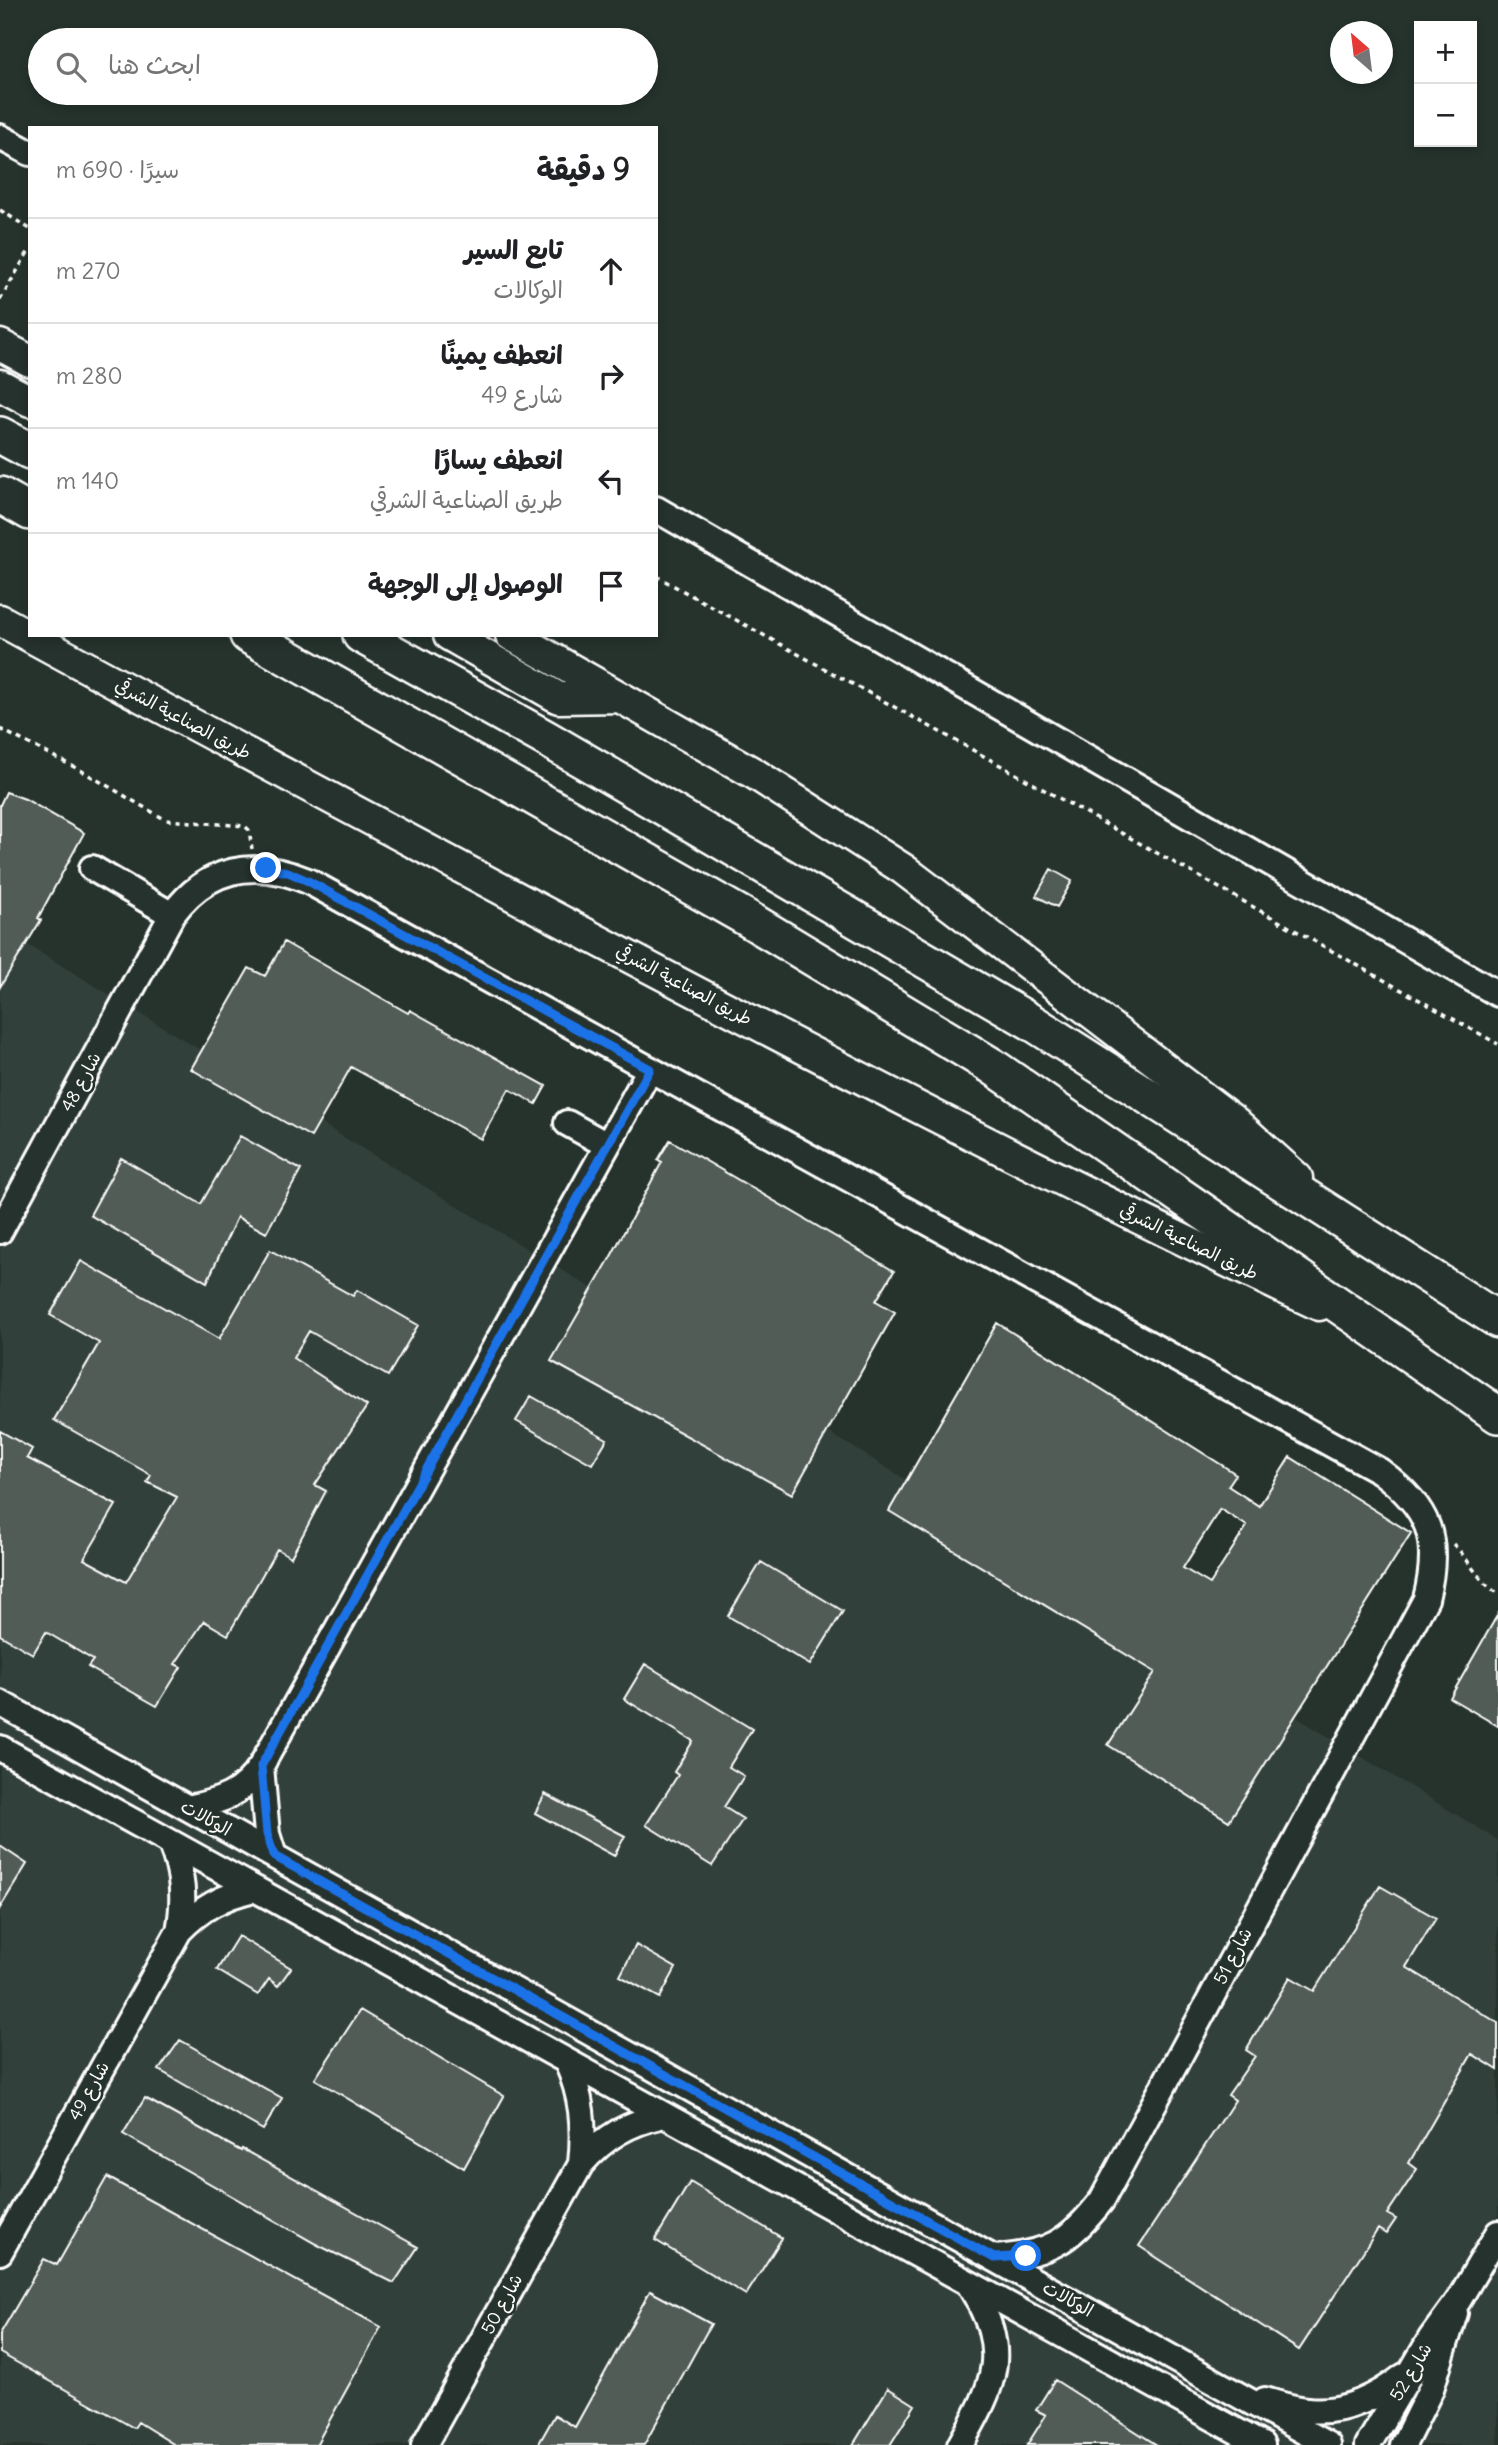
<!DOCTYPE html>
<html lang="ar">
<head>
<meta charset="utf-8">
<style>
  body { margin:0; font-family:Delius,"Playpen Sans Arabic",sans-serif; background:#f2f2f2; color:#202124; direction:rtl }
  .controls { position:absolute; right:21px; top:21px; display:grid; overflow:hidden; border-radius:0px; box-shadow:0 4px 10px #0003 }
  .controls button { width:63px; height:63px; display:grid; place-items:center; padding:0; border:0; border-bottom:2px solid #e0e0e0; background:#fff; color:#202124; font:35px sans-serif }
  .compass { position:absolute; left:1330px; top:21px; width:63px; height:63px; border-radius:50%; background:#fff; box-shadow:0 4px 10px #0003; rotate:332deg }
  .stop { position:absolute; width:21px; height:21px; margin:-16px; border:5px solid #1a73e8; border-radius:50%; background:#fff }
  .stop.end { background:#1a73e8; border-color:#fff; box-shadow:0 2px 7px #0008 }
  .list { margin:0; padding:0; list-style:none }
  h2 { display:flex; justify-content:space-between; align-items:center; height:91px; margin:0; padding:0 28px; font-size:30px }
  h2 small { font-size:23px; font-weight:400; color:#757577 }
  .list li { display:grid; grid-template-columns:46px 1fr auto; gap:21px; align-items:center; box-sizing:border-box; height:105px; padding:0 28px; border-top:2px solid #e0e0e0 }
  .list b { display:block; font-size:26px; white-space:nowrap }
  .list p { margin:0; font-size:23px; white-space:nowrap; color:#757577 }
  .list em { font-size:23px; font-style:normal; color:#757577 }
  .icon { flex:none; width:38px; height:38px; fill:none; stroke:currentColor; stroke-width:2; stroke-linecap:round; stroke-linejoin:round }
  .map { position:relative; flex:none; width:1498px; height:2445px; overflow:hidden; direction:ltr }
  .search { position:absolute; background:#fff; box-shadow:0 4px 10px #0003; left:28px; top:28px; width:630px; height:77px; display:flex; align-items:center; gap:18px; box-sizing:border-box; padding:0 24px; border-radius:38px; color:#757577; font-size:26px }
  .panel { position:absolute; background:#fff; box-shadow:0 4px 10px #0003; left:28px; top:126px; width:630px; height:511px; border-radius:0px; direction:rtl }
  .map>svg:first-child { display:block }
  .built { fill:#333f3a }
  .building { fill:#515c57; stroke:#fff; stroke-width:2; fill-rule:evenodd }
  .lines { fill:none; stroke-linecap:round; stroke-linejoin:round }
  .minor-casing { stroke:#fff; stroke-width:30 }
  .major-casing { stroke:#fff; stroke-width:35 }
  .highway-casing { stroke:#fff; stroke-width:40 }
  .path { stroke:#fff; stroke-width:3.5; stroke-dasharray:5 5; stroke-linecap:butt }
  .minor { stroke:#26332d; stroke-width:24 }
  .major { stroke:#26332d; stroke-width:30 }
  .highway { stroke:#26332d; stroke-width:35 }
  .route { stroke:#1a73e8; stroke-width:9 }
  .labels { text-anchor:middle; stroke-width:5; stroke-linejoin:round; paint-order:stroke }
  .street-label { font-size:18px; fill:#fff; stroke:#26332d }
</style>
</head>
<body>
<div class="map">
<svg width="1498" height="2445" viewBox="0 0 1498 2445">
  <rect width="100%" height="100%" fill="#26332d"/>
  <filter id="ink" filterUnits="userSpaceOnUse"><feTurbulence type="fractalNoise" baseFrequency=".0143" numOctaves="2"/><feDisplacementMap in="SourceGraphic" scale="14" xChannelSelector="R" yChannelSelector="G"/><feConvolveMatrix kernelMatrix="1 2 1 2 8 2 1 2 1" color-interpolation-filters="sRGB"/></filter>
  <g filter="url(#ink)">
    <path class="built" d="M0,928L1498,1840V2445H0Z"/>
    <path class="building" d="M6,792L25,799L84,833L38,918L41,920L0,987V805Z
      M1051,869L1072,881L1057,907L1036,896Z
      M284,942L408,1013L410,1010L546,1086L536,1104L509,1089L481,1139L351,1067L311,1137L191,1069L249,968L265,976Z
      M240,1136L301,1170L266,1233L237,1217L207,1282L90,1215L121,1158L201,1204Z
      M670,1140L894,1271L876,1301L895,1312L792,1494L551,1361L609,1260L662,1162L658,1160Z
      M270,1250L353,1296L357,1290L418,1325L388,1376L309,1331L293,1358L367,1406L315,1485L326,1491L291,1557L277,1549L228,1635L204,1621L175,1664L181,1667L157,1706L88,1667L93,1660L46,1632L33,1654L0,1635V1431L32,1449L27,1458L116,1505L84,1559L126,1582L177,1497L147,1482L151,1475L54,1420L99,1343L50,1315L81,1261L219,1339Z
      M997,1323L1236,1474L1228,1486L1259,1506L1290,1457L1411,1533L1229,1821L1108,1745L1155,1672L889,1511ZM1220,1509L1247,1526L1210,1584L1183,1568Z
      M531,1396L607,1439L592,1464L516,1421Z
      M761,1562L843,1611L810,1665L728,1616Z
      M1498,1614V1726L1450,1698Z
      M645,1664L752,1729L729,1767L744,1776L724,1807L743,1819L712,1866L646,1825L678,1775L674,1772L693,1741L624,1699Z
      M545,1794L625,1836L614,1856L535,1813Z
      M0,1846L27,1864L0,1908Z
      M1380,1886L1436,1918L1406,1967L1498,2023V2070L1472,2054L1409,2163L1417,2169L1387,2214L1396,2219L1386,2234L1378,2229L1299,2350L1139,2246L1235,2100L1228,2095L1255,2056L1246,2050L1290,1977L1314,1991Z
      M238,1936L291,1968L278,1986L269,1979L258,1995L217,1970Z
      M636,1945L676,1968L660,1998L620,1976Z
      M360,2010L504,2096L464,2168L315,2079Z
      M180,2040L282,2098L263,2130L159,2070Z
      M145,2098L241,2151L242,2149L418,2247L394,2283L316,2244L123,2134Z
      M107,2177L381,2327L316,2445H175L138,2422L134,2428L0,2353V2334L44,2259L57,2265Z
      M690,2182L782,2238L746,2295L655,2240Z
      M650,2291L711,2324L644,2445H538L555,2415L575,2427Z
      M1055,2380L1157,2445H1027L1046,2415L1036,2410Z
      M888,2388L915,2405L890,2445H853Z"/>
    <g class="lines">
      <g class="minor-casing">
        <path id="minor" d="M0,137L30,153
          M656,509L1498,994
          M92,868L172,915
          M567,1123L607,1145
          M0,1231L172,915C207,867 254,858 308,881L1380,1471C1430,1508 1441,1539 1426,1599L1102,2200C1069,2243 1048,2254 994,2258
          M0,1703L1328,2445
          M0,1748L1262,2445
          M261,1766L267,1834L274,1856
          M188,1808C222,1801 241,1795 261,1766L650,1069
          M171,1844C183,1874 185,1899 179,1931
          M567,2062C582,2096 585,2126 581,2164
          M0,2252L179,1931C201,1908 223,1896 254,1889
          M1265,2400C1279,2404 1293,2409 1308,2410C1343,2414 1377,2397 1404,2376
          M424,2445L581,2164C605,2136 629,2123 664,2115
          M960,2445C995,2383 1011,2352 970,2286
          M1368,2445L1431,2338L1458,2301L1498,2233
          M1403,2445L1431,2389L1455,2313"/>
      </g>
      <g class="major-casing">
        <path id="major" d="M0,345L30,361
          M0,385L30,401
          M0,620C177,717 355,811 533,906C793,1044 1054,1180 1319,1305
          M449,635L559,698L618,697
          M511,635L755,774L903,869L1235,1122L1297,1178"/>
      </g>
      <g class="highway-casing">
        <path id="highway" d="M0,435L30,451
          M0,495L30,512
          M248,635L745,917L992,1066L1498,1415
          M361,635L547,739L1033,1023L1498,1320"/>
      </g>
      <path class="path" d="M0,210L30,229
        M0,300L30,249
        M656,576L1000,765L1498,1044
        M0,729L82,771L166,820L245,826L249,830L252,849
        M1453,1544C1469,1559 1479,1583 1498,1593"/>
      <use href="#minor" class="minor"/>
      <use href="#major" class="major"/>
      <use href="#highway" class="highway"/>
    </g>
  </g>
  <g class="lines" filter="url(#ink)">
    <path class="route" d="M266,868L288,872L308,881L650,1069L261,1766L267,1834L274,1856L994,2258L1026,2256"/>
  </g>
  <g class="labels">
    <g class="street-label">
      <text transform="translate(183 719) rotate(28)" y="6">طريق الصناعية الشرقي</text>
      <text transform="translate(684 985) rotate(28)" y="6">طريق الصناعية الشرقي</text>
      <text transform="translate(81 1082) rotate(-62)" y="6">شارع 48</text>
      <text transform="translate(1189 1242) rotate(26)" y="6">طريق الصناعية الشرقي</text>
      <text transform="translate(206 1818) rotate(29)" y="6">الوكالات</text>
      <text transform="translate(1233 1956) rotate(-62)" y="6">شارع 51</text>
      <text transform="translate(89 2091) rotate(-61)" y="6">شارع 49</text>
      <text transform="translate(1068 2299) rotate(29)" y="6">الوكالات</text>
      <text transform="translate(502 2304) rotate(-61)" y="6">شارع 50</text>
      <text transform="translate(1411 2372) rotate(-59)" y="6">شارع 52</text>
    </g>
  </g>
</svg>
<div class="controls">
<button>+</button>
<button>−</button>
</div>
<svg class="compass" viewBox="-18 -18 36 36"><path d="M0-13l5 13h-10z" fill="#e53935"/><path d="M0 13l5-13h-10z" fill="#757577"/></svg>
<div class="stop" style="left:1026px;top:2256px"></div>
<div class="stop end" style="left:266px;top:868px"></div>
<div class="search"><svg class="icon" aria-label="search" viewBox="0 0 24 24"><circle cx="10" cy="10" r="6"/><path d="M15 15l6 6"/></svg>ابحث هنا</div>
<section class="panel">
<h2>9 دقيقة<small>سيرًا · 690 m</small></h2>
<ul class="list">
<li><svg class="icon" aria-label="ahead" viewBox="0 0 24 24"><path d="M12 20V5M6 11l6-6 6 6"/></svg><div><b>تابع السير</b><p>الوكالات</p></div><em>270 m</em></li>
<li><svg class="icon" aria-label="right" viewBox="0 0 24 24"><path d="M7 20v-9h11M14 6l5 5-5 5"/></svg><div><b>انعطف يمينًا</b><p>شارع 49</p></div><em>280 m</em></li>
<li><svg class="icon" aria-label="left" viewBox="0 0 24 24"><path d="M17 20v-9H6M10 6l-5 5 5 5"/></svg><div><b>انعطف يسارًا</b><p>طريق الصناعية الشرقي</p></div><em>140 m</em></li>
<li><svg class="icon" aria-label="arrive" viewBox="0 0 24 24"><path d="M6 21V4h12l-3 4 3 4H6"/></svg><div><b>الوصول إلى الوجهة</b></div></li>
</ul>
</section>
</div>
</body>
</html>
